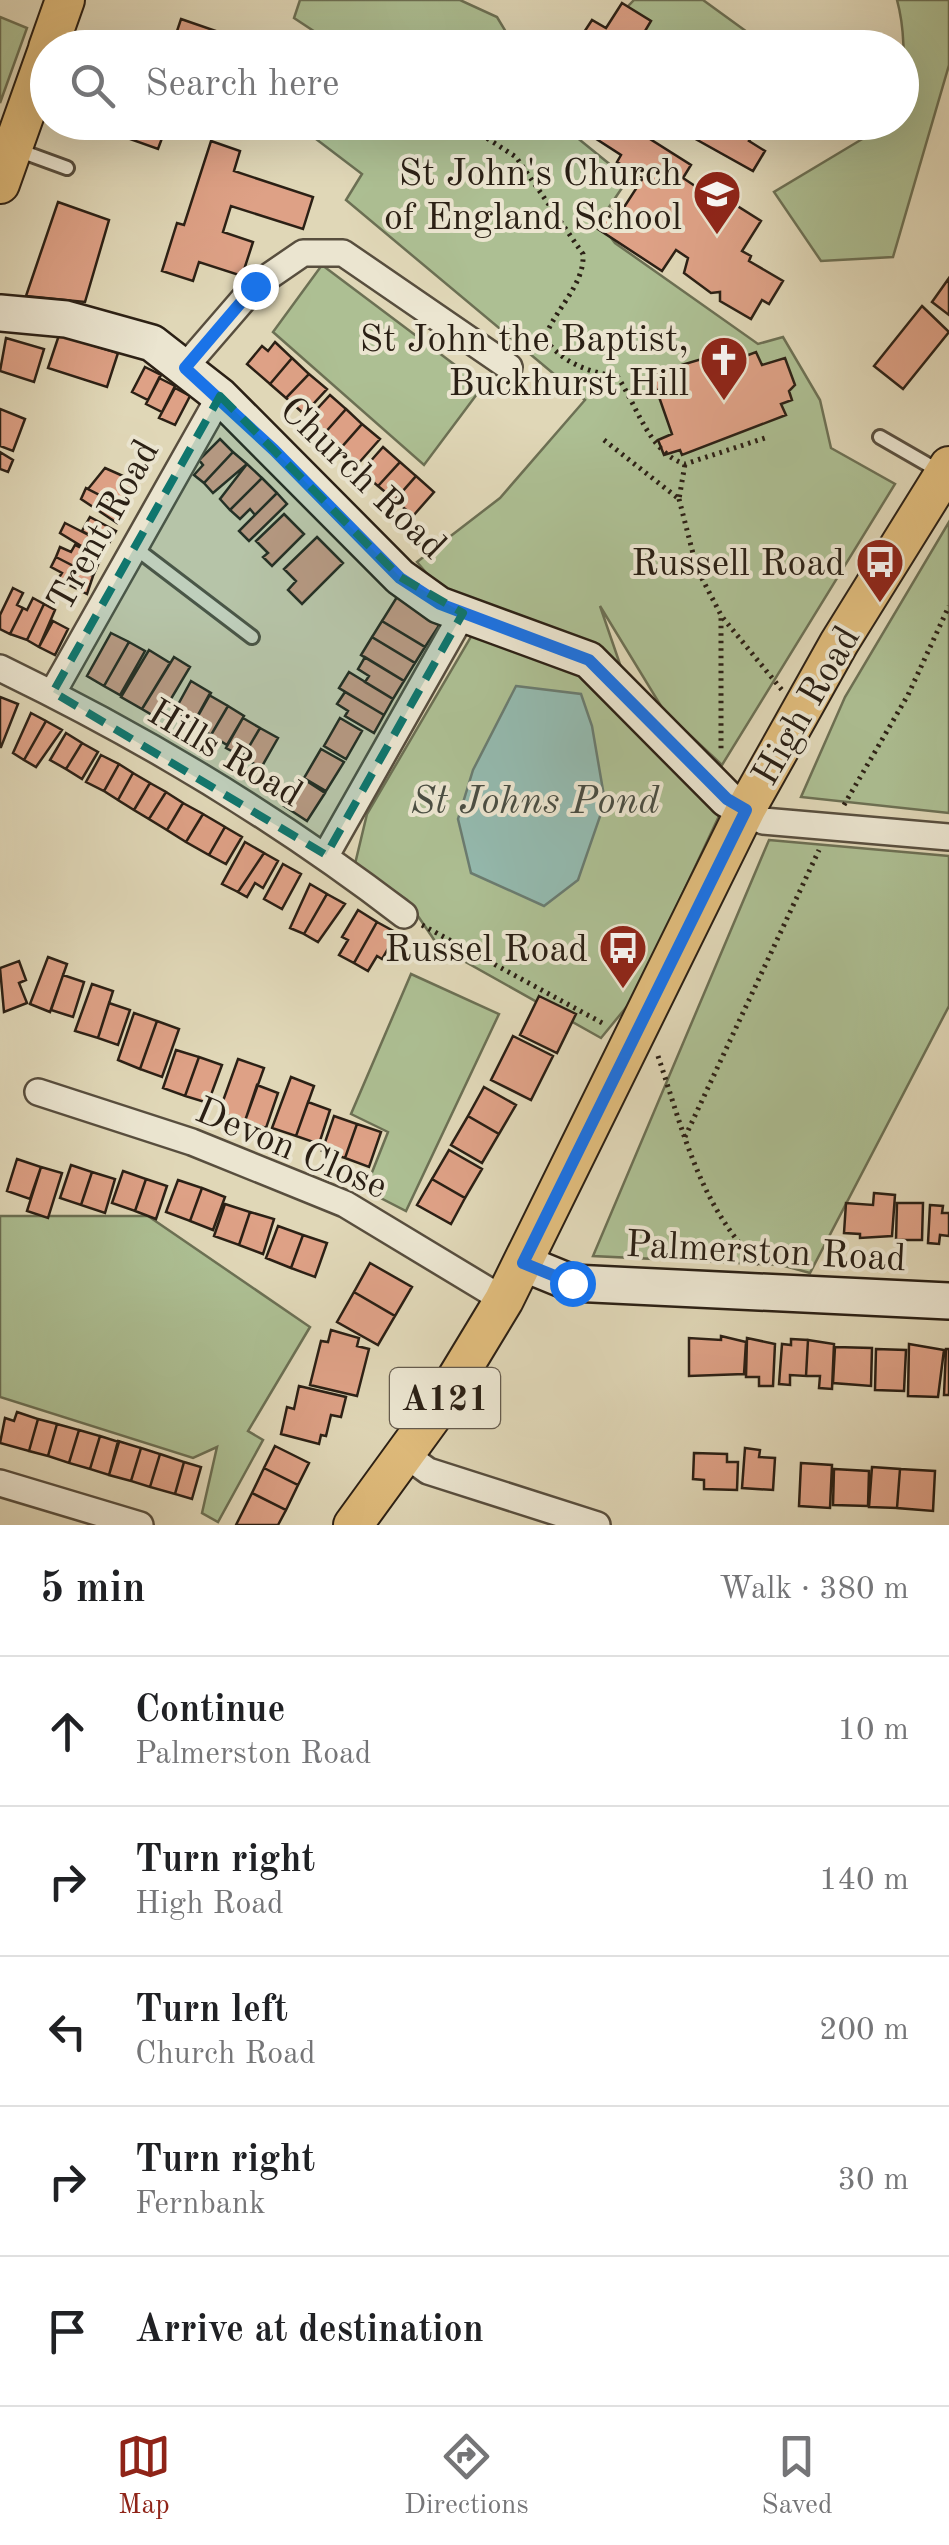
<!DOCTYPE html>
<html lang="en">
<head>
<meta charset="utf-8">
<style>
  body { margin:0; font-family:"Old Standard TT",serif; background:#f6f6f6; color:#202124 }
  .stop { position:absolute; width:30px; height:30px; margin:-22px; border:8px solid #1a73e8; border-radius:50%; background:#fff }
  .stop.end { background:#1a73e8; border-color:#fff; box-shadow:0 2px 10px #0008 }
  .list { margin:0; padding:0; list-style:none }
  h2 { display:flex; justify-content:space-between; align-items:center; height:130px; margin:0; padding:0 40px; font-size:42px }
  h2 small { font-size:32px; font-weight:400; color:#757577 }
  .list li { display:grid; grid-template-columns:65px 1fr auto; gap:30px; align-items:center; box-sizing:border-box; height:150px; padding:0 40px; border-top:2px solid #e0e0e0 }
  .list b { display:block; font-size:38px; white-space:nowrap }
  .list p { margin:0; font-size:32px; white-space:nowrap; color:#757577 }
  .list em { font-size:32px; font-style:normal; color:#757577 }
  .icon { flex:none; width:55px; height:55px; fill:none; stroke:currentColor; stroke-width:2; stroke-linecap:round; stroke-linejoin:round }
  .map { position:relative; flex:none; width:949px; height:1525px; overflow:hidden }
  .search { position:absolute; background:#fff; box-shadow:0 10px 40px #0002; left:30px; right:30px; top:30px; height:110px; display:flex; align-items:center; gap:25px; box-sizing:border-box; padding:0 35px; border-radius:55px; color:#757577; font-size:38px }
  .sheet { height:880px; background:#fff }
  nav { display:flex; justify-content:space-around; align-items:center; box-sizing:border-box; height:140px; border-top:2px solid #e0e0e0; background:#fff; font-size:28px; color:#757577 }
  nav a { display:grid; justify-items:center; gap:5px }
  nav .on { color:#8f2418 }
  .map>svg:first-child { display:block }
  .green { fill:#adbf93; stroke:#6c7054; stroke-width:2.5 }
  .water { fill:#94baaf; stroke:#6a7c71; stroke-width:2.5 }
  .building { fill:#dea186; stroke:#2b2015; stroke-width:2.5 }
  .lines { fill:none; stroke-linecap:round; stroke-linejoin:round }
  .lane-casing { stroke:#584e3e; stroke-width:18 }
  .street-casing { stroke:#584e3e; stroke-width:30 }
  .secondary-casing { stroke:#2b2015; stroke-width:40 }
  .primary-casing { stroke:#2b2015; stroke-width:42 }
  .path { stroke:#2b2015; stroke-width:5; stroke-dasharray:2.5 5; stroke-linecap:butt }
  .lane { stroke:#ebe5d0; stroke-width:12 }
  .street { stroke:#ebe5d0; stroke-width:25 }
  .secondary { stroke:#ebe5d0; stroke-width:35 }
  .primary { stroke:#e0bc7c; stroke-width:38 }
  .route { stroke:#1a73e8; stroke-width:12 }
  .marked { fill:#0f766e; fill-opacity:0.2; stroke:#0f766e; stroke-width:8; stroke-dasharray:20 12; stroke-linejoin:round }
  .labels { text-anchor:middle; stroke-width:8; stroke-linejoin:round; paint-order:stroke }
  .shield { fill:#ebe5d0; stroke:#655b4d; stroke-width:2.5 }
  .shield-label { font-size:35px; font-weight:bold; fill:#2b2015 }
  .poi-label { font-size:38px; fill:#2b2015; stroke:#ebe5d0; text-anchor:end }
  .street-label { font-size:38px; fill:#2b2015; stroke:#ebe5d0 }
  .water-label { font-size:40px; font-style:italic; fill:#4a4e43; stroke:#ebe5d0 }
</style>
</head>
<body>
<div class="map">
<svg width="949" height="1525" viewBox="0 0 949 1525">
  <rect width="100%" height="100%" fill="#e0d7b7"/>
  <filter id="stains"><feTurbulence type="fractalNoise" baseFrequency=".002" numOctaves="4"/><feColorMatrix values="0 0 0 0 .2 0 0 0 0 .09 0 0 0 0 .02 0 0 0 .5 -.17"/></filter>
  <radialGradient id="worn" r=".72"><stop offset=".6" stop-color="#630" stop-opacity="0"/><stop offset="1" stop-color="#630" stop-opacity=".3"/></radialGradient>
  <path class="green" d="M300,0H460L497,17L515,47H338L294,18Z
    M634,0H703L765,45L641,48L635,43L631,47L588,48Z
    M897,0H949V65L893,257L821,261L774,192L869,135L874,123L902,122C902,80 908,40 897,0Z
    M0,17L27,28L0,103Z
    M295,123H559L628,179L599,222L615,243L758,344L783,337L820,400L831,448L895,484L722,765L664,711L600,606L636,711L727,799L633,999L601,1038L439,947L407,900L355,864L367,814L475,630L417,562L500,498L585,400L346,200L362,174Z
    M322,265L483,386L424,465L273,332Z
    M949,522V813L801,797L845,697Z
    M769,840L949,856V1006L810,1273L781,1265L593,1256Z
    M411,974L499,1014L406,1211L365,1190L388,1132L351,1114Z
    M0,1216H148L310,1327L248,1431L263,1440L218,1522L202,1513L217,1447L193,1458L0,1397Z"/>
  <path class="water" d="M516,686L581,694L592,726L605,802L578,880L544,906L471,873L458,819L473,770Z"/>
  <path class="building" d="M622,3L651,21L635,48L575,46L592,20L606,28Z
    M181,19L216,31L211,48L174,40Z
    M121,122H168L158,149L116,134Z
    M570,122H623L691,165L683,178L701,190L704,185L761,221L742,251L751,256L749,261L783,281L769,304L762,300L751,319L720,301V292L711,293L684,273L688,258L676,250L662,271L598,229L610,209L619,215L643,178L617,162L621,155Z
    M676,122H732L753,136L749,141L765,151L753,171L674,127Z
    M211,141L240,151L234,171L313,197L303,229L231,206L223,232L253,242L242,276L199,262L193,281L162,271L177,223L184,225Z
    M58,202L109,220L85,302L26,296Z
    M949,278V315L932,302Z
    M922,306L949,332L903,389L874,366Z
    M59,335L118,353L107,387L48,368Z
    M6,338L44,349L34,382L0,371Z
    M275,342L292,358L270,384L247,364L262,346L268,351Z
    M732,350L735,360L756,352L762,365L785,358L795,385L789,391L792,400L781,404L786,415L682,455L680,450L664,455L658,440L672,434L651,374Z
    M292,358L309,374L286,398L270,384Z
    M145,367L161,375L148,400L132,392Z
    M309,374L327,389L304,414L286,398Z
    M159,378L175,386L162,412L146,404Z
    M175,388L190,396L175,425L159,418Z
    M330,395L346,409L323,435L307,420Z
    M0,409L25,419L13,451L0,446Z
    M346,409L362,424L340,449L323,435Z
    M362,424L380,439L357,465L340,449Z
    M220,439L233,452L204,483L194,475L203,465L199,460Z
    M383,447L400,462L378,486L361,472Z
    M0,452L13,460L8,472L0,469Z
    M233,452L247,464L213,493L204,483Z
    M400,462L416,476L395,500L378,486Z
    M247,464L262,478L230,510L220,499Z
    M105,468L139,483L125,508L88,489Z
    M416,476L434,492L413,516L395,500Z
    M262,478L277,493L255,515L250,509L240,519L230,510Z
    M86,488L125,508L117,523L81,499Z
    M277,493L287,504L249,541L239,531Z
    M284,514L304,534L272,566L263,557L268,553L256,541Z
    M90,517L116,531L108,545L82,531Z
    M65,523L108,545L101,558L60,533Z
    M317,537L343,563L302,604L288,590L296,581L284,569Z
    M75,545L101,558L93,576L56,557L60,547L71,552Z
    M56,557L93,576L87,594L58,579L62,573L51,567Z
    M13,588L23,593L17,605L23,608L10,634L0,629V615Z
    M397,597L440,624L425,647L382,621Z
    M33,598L44,604L27,640L10,634L23,608L27,610Z
    M44,604L55,610L39,647L27,640Z
    M53,621L68,629L55,655L39,647Z
    M382,621L425,647L415,663L372,637Z
    M111,633L129,642L104,686L87,676Z
    M372,637L415,663L404,681L361,655Z
    M129,642L145,651L120,695L104,686Z
    M149,650L170,663L142,709L121,697Z
    M174,657L190,667L159,719L142,709Z
    M365,657L404,681L393,699L365,682L369,676L358,669Z
    M349,672L393,699L384,715L339,688Z
    M191,681L211,693L194,723L174,712Z
    M345,692L384,715L374,733L345,716L348,711L337,704Z
    M209,695L228,706L211,735L193,724Z
    M0,697L18,704L1,747H0Z
    M228,706L244,716L227,745L211,735Z
    M31,713L46,721L24,760L13,753Z
    M243,718L260,728L243,757L226,748Z
    M340,718L362,731L346,759L324,746Z
    M46,721L62,730L36,767L24,760Z
    M260,728L278,738L261,768L243,757Z
    M66,733L82,743L66,769L50,760Z
    M82,743L98,752L82,779L66,769Z
    M321,749L344,762L326,791L304,778Z
    M101,755L119,764L104,791L86,782Z
    M119,764L133,773L118,800L104,791Z
    M133,773L150,783L134,810L118,800Z
    M302,778L325,793L307,821L284,806Z
    M150,783L166,792L149,819L134,810Z
    M166,792L183,803L167,830L149,819Z
    M183,803L203,814L186,842L167,830Z
    M203,814L225,827L209,855L186,842Z
    M225,827L242,837L226,864L209,855Z
    M245,842L264,853L238,892L222,884Z
    M264,853L278,861L263,888L255,883L247,897L238,892Z
    M283,864L301,874L282,909L264,899Z
    M310,884L327,894L304,934L290,928Z
    M327,894L345,904L318,942L304,934Z
    M358,910L377,922L354,963L339,955L348,940L342,937Z
    M377,922L397,933L382,959L377,956L368,971L354,963Z
    M48,957L67,964L50,1012L30,1004Z
    M19,961L26,980L19,983L27,1003L4,1012L0,968Z
    M63,975L84,982L73,1017L51,1010Z
    M92,984L113,991L98,1038L75,1031Z
    M539,996L576,1014L557,1053L520,1035Z
    M109,1003L130,1010L118,1045L98,1038Z
    M134,1013L157,1021L140,1069L118,1060Z
    M157,1021L179,1029L162,1077L140,1069Z
    M513,1036L553,1056L531,1100L491,1080Z
    M176,1050L199,1057L185,1096L163,1088Z
    M199,1057L222,1065L208,1103L185,1096Z
    M238,1059L264,1068L245,1121L219,1112Z
    M291,1077L314,1086L296,1136L272,1128Z
    M257,1085L278,1093L266,1128L245,1121Z
    M484,1087L516,1105L499,1134L468,1116Z
    M308,1102L330,1110L319,1144L296,1136Z
    M334,1116L357,1124L345,1158L322,1151Z
    M468,1116L499,1134L482,1163L451,1145Z
    M357,1124L381,1132L369,1167L345,1158Z
    M449,1150L482,1169L465,1198L432,1179Z
    M17,1159L41,1167L30,1199L7,1191Z
    M71,1165L92,1172L81,1205L60,1198Z
    M41,1167L62,1173L48,1218L27,1211Z
    M123,1171L146,1179L135,1211L112,1203Z
    M92,1172L115,1179L105,1213L81,1205Z
    M146,1179L167,1186L156,1219L135,1211Z
    M432,1179L465,1198L451,1224L417,1205Z
    M178,1180L202,1188L190,1221L166,1212Z
    M202,1188L225,1197L213,1230L190,1221Z
    M874,1193L895,1195L892,1236L860,1238V1234L844,1233L846,1203L873,1205Z
    M897,1203H923L922,1240H896Z
    M225,1204L250,1212L239,1245L214,1236Z
    M930,1205L943,1206L942,1213H949V1236L940,1235L939,1244L928,1243Z
    M250,1212L274,1219L263,1254L239,1245Z
    M278,1226L303,1235L291,1268L266,1258Z
    M303,1235L327,1243L315,1277L291,1268Z
    M370,1263L412,1287L395,1316L354,1292Z
    M354,1292L395,1316L378,1345L337,1322Z
    M331,1330L359,1338L357,1346L369,1349L357,1396L310,1385L321,1341L328,1342Z
    M721,1336L746,1342L744,1374L689,1376V1338L721,1340Z
    M747,1338L775,1344L773,1386H759V1377H746Z
    M791,1339L808,1340L806,1376L790,1375V1385L779,1384L782,1344L791,1345Z
    M808,1340L834,1344L832,1389L819,1388L820,1376H806Z
    M909,1344L944,1350L938,1397L908,1396Z
    M835,1347L872,1348L871,1386L833,1383Z
    M876,1349L906,1350L904,1391L875,1390Z
    M946,1349H949V1395H944Z
    M299,1386L346,1397L341,1417L331,1415L326,1436L321,1435L319,1444L281,1434L287,1407L294,1409Z
    M17,1412L38,1419L29,1451L0,1443L5,1418L14,1421Z
    M38,1419L57,1424L48,1456L29,1451Z
    M57,1424L79,1430L69,1463L48,1456Z
    M79,1430L100,1436L90,1469L69,1463Z
    M100,1436L119,1442L109,1475L90,1469Z
    M118,1441L141,1448L131,1481L109,1475Z
    M275,1446L309,1463L298,1485L264,1468Z
    M141,1448L160,1454L150,1487L131,1481Z
    M745,1448L760,1450L759,1457L775,1458L773,1490L742,1488Z
    M694,1453L727,1454V1462H738L737,1490L704,1489V1480L693,1479Z
    M160,1454L184,1462L175,1494L150,1487Z
    M184,1462L201,1467L192,1499L175,1494Z
    M801,1463L832,1465L830,1508L799,1506Z
    M872,1467L900,1469L897,1508L869,1507Z
    M264,1468L298,1485L286,1510L252,1493Z
    M834,1469L869,1471L868,1506L833,1505Z
    M900,1469L935,1471L933,1511L897,1508Z
    M252,1493L286,1510L278,1525H236Z"/>
  <g class="lines">
    <g class="lane-casing">
      <path id="lane" d="M15,149L67,168
        M880,437L939,471
        M134,547L252,637"/>
    </g>
    <g class="street-casing">
      <path id="street" d="M185,367L255,286L303,253H343L509,367
        M0,668C141,736 280,820 404,915
        M53,692L220,396
        M746,809L763,821L949,837
        M326,855L463,613
        M38,1092L192,1142L345,1204L504,1300
        M406,1455L428,1471L597,1525
        M0,1483L140,1525"/>
    </g>
    <g class="secondary-casing">
      <path id="secondary" d="M0,313L66,319L152,343L220,396L400,577L439,605L589,660L727,799L746,809
        M523,1263L572,1283L949,1301"/>
    </g>
    <g class="primary-casing">
      <path id="primary" d="M48,48L65,0
        M0,184L48,49
        M353,1525L441,1404L504,1300L746,809L839,643L949,466"/>
    </g>
    <path class="path" d="M462,122L516,157L583,254C585,285 554,310 545,338C560,362 590,373 617,376C637,405 649,453 685,464L765,438
      M604,440L679,499L685,464
      M679,499L697,569L721,615V752
      M723,618L782,690
      M844,805L908,695L949,606
      M422,925L606,1025
      M658,1056C683,1130 700,1208 759,1264
      M685,1137L819,850"/>
    <use href="#lane" class="lane"/>
    <use href="#street" class="street"/>
    <use href="#secondary" class="secondary"/>
    <use href="#primary" class="primary"/>
  </g>
  <g class="lines">
    <path class="route" d="M255,286L185,368L274,450L400,578L440,604L589,660L727,799L746,810L523,1263L572,1283"/>
  </g>
  <path class="marked" d="M220,396L400,577L463,613L326,855L53,692Z"/>
  <defs>
    <g id="school-pin" transform="scale(2.5)"><path d="M0 17L-7.5 6A9.5 9.5 0 1 1 7.5 6Z" fill="#8f2418" stroke="#ebe5d0"/><path d="M0-5L7-2L0 1L-7-2ZM-4 1L0 2.5L4 1V4Q0 6-4 4Z" fill="#fff"/></g>
    <g id="church-pin" transform="scale(2.5)"><path d="M0 17L-7.5 6A9.5 9.5 0 1 1 7.5 6Z" fill="#8f2418" stroke="#ebe5d0"/><path d="M-1.2-6h2.4v3.5h3.3v2.4h-3.3V6h-2.4V-.1h-3.3v-2.4h3.3Z" fill="#fff"/></g>
    <g id="bus-pin" transform="scale(2.5)"><path d="M0 17L-7.5 6A9.5 9.5 0 1 1 7.5 6Z" fill="#8f2418" stroke="#ebe5d0"/><path d="M-5-6H5V4H4V6H2V4H-2V6H-4V4H-5ZM-3.5-4V0h7V-4ZM-3.5 1.2v1.5H-2V1.2ZM2 1.2v1.5H3.5V1.2Z" fill="#fff"/></g>
  </defs>
  <g fill-rule="evenodd">
    <use href="#school-pin" x="717" y="194"/>
    <use href="#church-pin" x="724" y="360"/>
    <use href="#bus-pin" x="880" y="562"/>
    <use href="#bus-pin" x="623" y="948"/>
  </g>
  <g class="labels">
    <rect class="shield" x="390" y="1368" width="110" height="60" rx="8"/>
    <g class="shield-label">
      <text x="445" y="1410">A121</text>
    </g>
    <g class="poi-label">
      <text x="682" y="185">St John's Church<tspan x="682" dy="44">of England School</tspan></text>
      <text x="689" y="351">St John the Baptist,<tspan x="689" dy="44">Buckhurst Hill</tspan></text>
      <text x="845" y="575">Russell Road</text>
      <text x="588" y="961">Russel Road</text>
    </g>
    <g class="street-label">
      <text transform="translate(364 477) rotate(44)" y="13">Church Road</text>
      <text transform="translate(102 525) rotate(-61)" y="13">Trent Road</text>
      <text transform="translate(805 705) rotate(-60)" y="13">High Road</text>
      <text transform="translate(226 752) rotate(31)" y="13">Hills Road</text>
      <text transform="translate(292 1147) rotate(23)" y="13">Devon Close</text>
      <text transform="translate(766 1250) rotate(3)" y="13">Palmerston Road</text>
    </g>
    <g class="water-label">
      <text x="535" y="813">St Johns Pond</text>
    </g>
  </g>
  <rect width="100%" height="100%" filter="url(#stains)"/>
  <rect width="100%" height="100%" fill="url(#worn)"/>
</svg>
<div class="stop" style="left:572px;top:1283px"></div>
<div class="stop end" style="left:255px;top:286px"></div>
<div class="search"><svg class="icon" aria-label="search" viewBox="0 0 24 24"><circle cx="10" cy="10" r="6"/><path d="M15 15l6 6"/></svg>Search here</div>
</div>
<section class="sheet">
<h2>5 min<small>Walk · 380 m</small></h2>
<ul class="list">
<li><svg class="icon" aria-label="ahead" viewBox="0 0 24 24"><path d="M12 20V5M6 11l6-6 6 6"/></svg><div><b>Continue</b><p>Palmerston Road</p></div><em>10 m</em></li>
<li><svg class="icon" aria-label="right" viewBox="0 0 24 24"><path d="M7 20v-9h11M14 6l5 5-5 5"/></svg><div><b>Turn right</b><p>High Road</p></div><em>140 m</em></li>
<li><svg class="icon" aria-label="left" viewBox="0 0 24 24"><path d="M17 20v-9H6M10 6l-5 5 5 5"/></svg><div><b>Turn left</b><p>Church Road</p></div><em>200 m</em></li>
<li><svg class="icon" aria-label="right" viewBox="0 0 24 24"><path d="M7 20v-9h11M14 6l5 5-5 5"/></svg><div><b>Turn right</b><p>Fernbank</p></div><em>30 m</em></li>
<li><svg class="icon" aria-label="arrive" viewBox="0 0 24 24"><path d="M6 21V4h12l-3 4 3 4H6"/></svg><div><b>Arrive at destination</b></div></li>
</ul>
</section>
<nav>
<a class="on"><svg class="icon" aria-label="map" viewBox="0 0 24 24"><path d="M3 6l6-2 6 2 6-2v14l-6 2-6-2-6 2zM9 4v14M15 6v14"/></svg>Map</a>
<a><svg class="icon" aria-label="directions" viewBox="0 0 24 24"><path d="M12 3l9 9-9 9-9-9zM9 14v-3h6M13 9l2 2-2 2"/></svg>Directions</a>
<a><svg class="icon" aria-label="saved" viewBox="0 0 24 24"><path d="M7 4h10v16l-5-4-5 4z"/></svg>Saved</a>
</nav>
</body>
</html>
